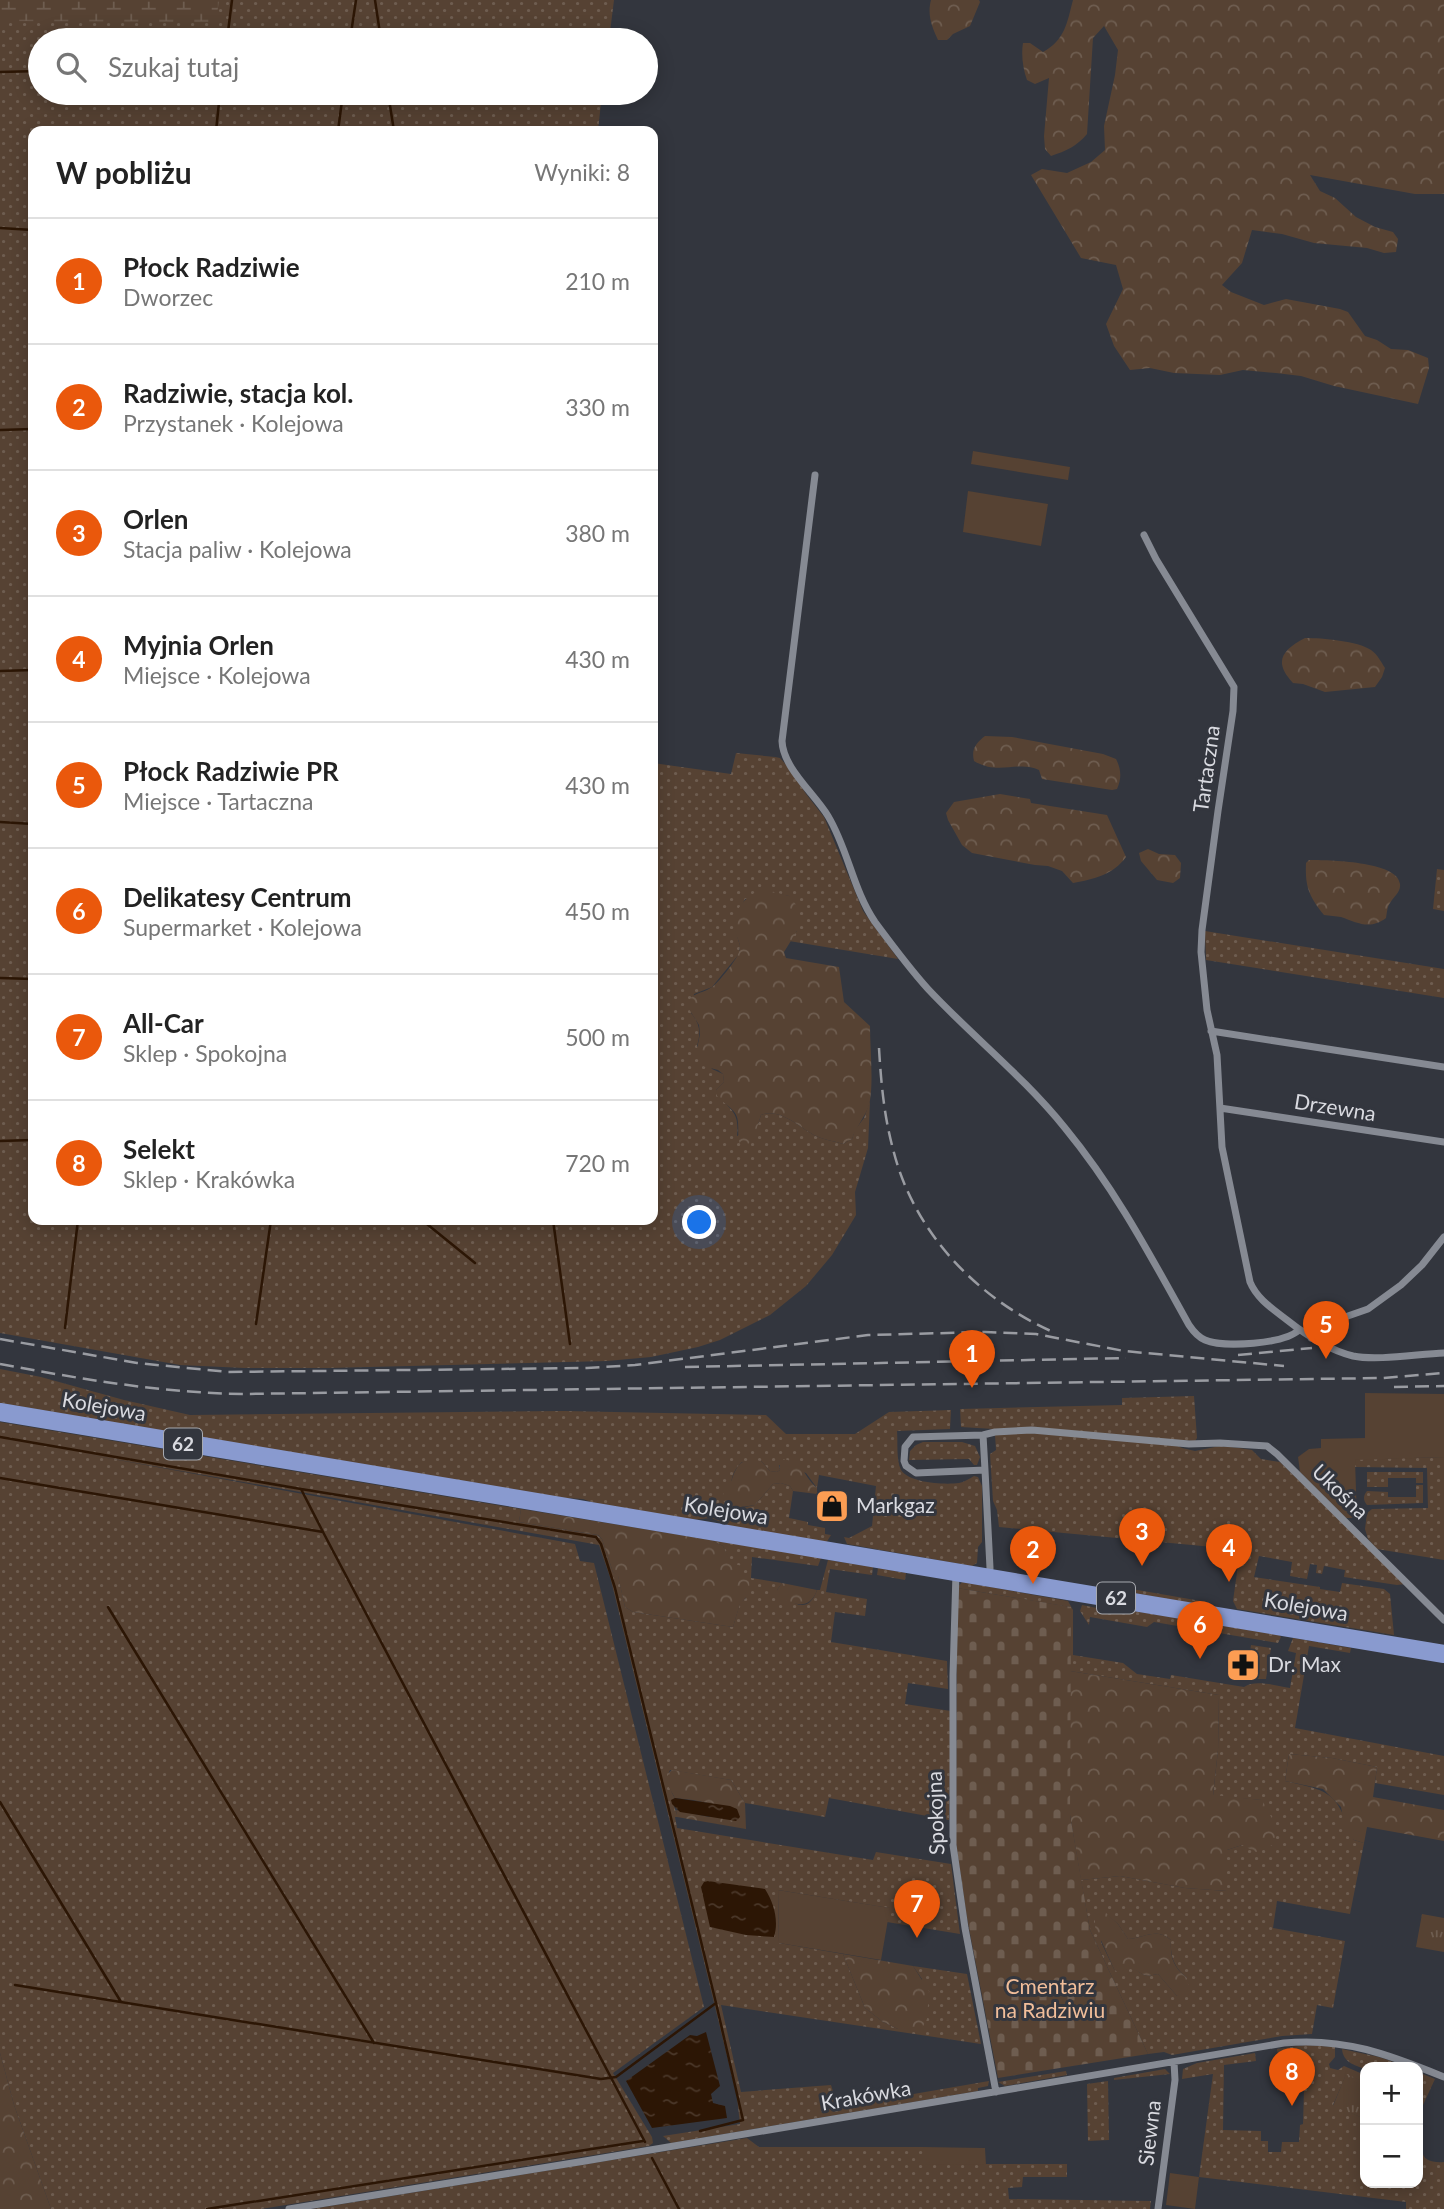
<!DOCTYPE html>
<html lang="pl">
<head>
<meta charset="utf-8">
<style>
  body { margin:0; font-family:Lato,sans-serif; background:#f2f2f2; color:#222 }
  .controls { position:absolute; right:21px; bottom:21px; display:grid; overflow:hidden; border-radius:14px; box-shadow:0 4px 18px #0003 }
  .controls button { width:63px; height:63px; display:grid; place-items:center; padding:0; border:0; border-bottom:2px solid #e0e0e0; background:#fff; color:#222; font:35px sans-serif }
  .you { position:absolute; left:700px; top:1223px; width:24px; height:24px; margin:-18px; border:5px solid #fff; border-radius:50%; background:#1a73e8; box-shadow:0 0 0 10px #1a73e833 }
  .badge { display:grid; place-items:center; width:46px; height:46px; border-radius:50%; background:#ea580c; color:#fff; font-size:23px; font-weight:700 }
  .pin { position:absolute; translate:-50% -58px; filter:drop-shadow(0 2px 4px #0008) }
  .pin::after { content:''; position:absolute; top:37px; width:24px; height:21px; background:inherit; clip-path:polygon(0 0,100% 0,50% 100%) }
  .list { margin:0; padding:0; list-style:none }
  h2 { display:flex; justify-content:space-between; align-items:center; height:91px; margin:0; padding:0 28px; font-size:30px }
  h2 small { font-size:23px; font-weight:400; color:#767676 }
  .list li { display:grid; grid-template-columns:46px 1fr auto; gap:21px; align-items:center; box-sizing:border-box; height:126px; padding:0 28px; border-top:2px solid #e0e0e0 }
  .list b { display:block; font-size:26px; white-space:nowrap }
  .list p { margin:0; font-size:23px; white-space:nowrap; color:#767676 }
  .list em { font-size:23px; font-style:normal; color:#767676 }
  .icon { flex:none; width:38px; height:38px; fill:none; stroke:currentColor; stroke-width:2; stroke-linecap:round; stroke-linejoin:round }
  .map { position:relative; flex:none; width:1444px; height:2209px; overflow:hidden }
  .search { position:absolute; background:#fff; box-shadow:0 4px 18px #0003; left:28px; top:28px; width:630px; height:77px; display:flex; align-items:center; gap:18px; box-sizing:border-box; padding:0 24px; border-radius:38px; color:#767676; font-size:26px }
  .panel { position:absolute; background:#fff; box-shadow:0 4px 18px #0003; left:28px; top:126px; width:630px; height:1099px; border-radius:14px }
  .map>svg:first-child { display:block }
  .grass { fill:url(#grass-dots); fill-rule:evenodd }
  .forest { fill:url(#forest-crowns) }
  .wetland { fill:url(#wetland-marsh) }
  .cemetery { fill:url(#cemetery-stones) }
  .park { fill:url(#park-tufts) }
  .garden { fill:#564233 }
  .water { fill:url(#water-ripples) }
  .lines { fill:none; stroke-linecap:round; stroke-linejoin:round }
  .stream { stroke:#2c1605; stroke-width:2.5 }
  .street { stroke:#868a93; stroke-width:7 }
  .primary { stroke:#899acf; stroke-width:18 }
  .rail { stroke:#9a9ca2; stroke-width:2.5; stroke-dasharray:14 7; stroke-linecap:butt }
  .labels { text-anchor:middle; stroke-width:6; stroke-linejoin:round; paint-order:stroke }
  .shield { fill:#33363e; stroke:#a7a9af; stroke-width:2 }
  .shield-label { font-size:19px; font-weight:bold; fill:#d9dae0 }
  .street-label { font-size:21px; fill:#d9dae0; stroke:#33363e }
  .poi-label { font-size:21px; fill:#d9dae0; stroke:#33363e; text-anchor:start }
  .park-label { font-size:21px; fill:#f1be9a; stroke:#33363e }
</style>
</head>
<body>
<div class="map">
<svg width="1444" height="2209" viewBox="0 0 1444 2209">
  <defs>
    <pattern id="grass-dots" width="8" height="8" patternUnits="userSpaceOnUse" patternTransform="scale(1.75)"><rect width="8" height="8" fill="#564233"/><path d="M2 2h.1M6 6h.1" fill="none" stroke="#6e5d50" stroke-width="1.8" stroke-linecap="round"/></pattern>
    <pattern id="forest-crowns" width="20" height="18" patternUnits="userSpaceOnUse" patternTransform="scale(1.75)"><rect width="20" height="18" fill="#564233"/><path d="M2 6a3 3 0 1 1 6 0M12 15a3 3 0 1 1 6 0" fill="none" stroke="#6e5d50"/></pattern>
    <pattern id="wetland-marsh" width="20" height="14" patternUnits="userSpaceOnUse" patternTransform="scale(1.75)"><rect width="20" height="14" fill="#564233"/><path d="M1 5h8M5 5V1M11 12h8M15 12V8" fill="none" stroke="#6e5d50"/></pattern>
    <pattern id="cemetery-stones" width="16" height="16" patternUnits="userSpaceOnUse" patternTransform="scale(1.75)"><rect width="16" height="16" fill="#564233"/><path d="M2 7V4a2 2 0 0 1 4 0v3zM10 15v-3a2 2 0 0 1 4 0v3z" fill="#6e5d50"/></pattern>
    <pattern id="park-tufts" width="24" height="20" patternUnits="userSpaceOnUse" patternTransform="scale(1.75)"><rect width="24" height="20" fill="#564233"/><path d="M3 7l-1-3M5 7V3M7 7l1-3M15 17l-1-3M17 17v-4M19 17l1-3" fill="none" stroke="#6e5d50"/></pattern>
    <pattern id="water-ripples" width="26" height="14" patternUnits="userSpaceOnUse" patternTransform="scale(1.75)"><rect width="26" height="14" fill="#2c1605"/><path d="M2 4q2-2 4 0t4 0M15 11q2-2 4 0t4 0" fill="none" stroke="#4a3729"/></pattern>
  </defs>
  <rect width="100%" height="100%" fill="#33363e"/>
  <path class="grass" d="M0,0H614L609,40H40V93H602L598,131H33V1220H653V763L731,774L736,753L775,757L780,758L789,768L806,794L824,817L863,911L898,959L789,941L797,931L789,896L778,894L745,899L735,919V929L740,946L739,954L712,987L694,994L691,1013C700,1024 701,1032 697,1046L712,1069L723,1074L724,1082L716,1090C728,1112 740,1108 737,1136L758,1124L761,1115C780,1107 800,1128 816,1136C824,1140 835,1141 843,1144L852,1139L855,1130L864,1118L870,1101L868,1148L855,1192L856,1215L832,1255L806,1286L770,1315L720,1340L698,1347L651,1357L607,1361L329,1368H244L180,1365L0,1333Z
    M1437,869L1444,870V911L1433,909Z
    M1205,931L1444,969V998L1206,960Z
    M0,1369L41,1377L124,1400L190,1415L564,1411L766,1415L786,1434H855L889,1412L951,1410L950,1429L897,1431C898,1443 896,1459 901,1470C909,1483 945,1485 959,1483C964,1482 969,1479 974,1476L978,1477L982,1486V1542L978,1547L977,1563L972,1566L847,1544L844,1537L849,1538L872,1526L876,1486L819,1475L817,1488L806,1473L779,1465L780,1470L777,1472L770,1471L761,1461L742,1462C728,1474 730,1492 731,1510L755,1505L773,1484L781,1483L790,1486L793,1491L789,1518L808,1522V1525L825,1528V1534L831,1535L826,1543L733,1527L711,1518L691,1520L597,1504L583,1499L551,1497L0,1403Z
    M1194,1396L1197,1438L1195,1441L961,1427L960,1409L1122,1405V1398Z
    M0,1422L521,1509L519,1522L597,1535L602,1539L613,1572L618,1575L625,1607L633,1612L733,1627L740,1603L746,1598L742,1579L730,1563L723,1546L711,1540L821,1558L818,1566L752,1557L751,1578L782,1583L777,1590C791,1603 808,1616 817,1590H820L828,1560L873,1567L872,1575L830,1569L826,1592L867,1599L865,1616L835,1612L831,1642L947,1661L948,1689L908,1683L905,1704L951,1711L949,1820L829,1798L825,1817L745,1803L731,1780L670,1770C666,1778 670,1791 675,1798L672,1800L677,1815V1817H675L677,1828L873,1860L876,1852L951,1864L960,1934L887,1922L889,1908L778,1890L779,1943L843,1954L865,2008L883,2022L898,2029L922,1979L913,1966L967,1974L981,2044L721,2005L741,2092L831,2085L838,2107L989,2081L988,2086L978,2088V2091L671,2143L663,2136L740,2124L737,2097L611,1580L599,1545L80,1453L575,1544L580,1561L594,1563L704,2007L613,2073L652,2137L653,2143L649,2146L261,2209H51L14,2105L0,2053Z
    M1028,1433L1174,1444L1182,1448L1195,1451L1220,1446L1239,1448L1252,1450L1261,1459L1280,1462L1405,1584L1397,1585L1344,1577L1345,1570L1324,1566L1322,1574L1316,1573L1317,1565L1310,1564L1307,1579L1290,1576L1292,1562L1259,1556L1254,1577L1320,1587V1589L1340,1592L1342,1583L1384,1589L1390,1594L1394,1635L1237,1609L1233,1601L1238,1565L1233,1562L1212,1558L1213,1547L999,1527L997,1510L993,1501L990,1454L996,1450L995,1435Z
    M962,1442L975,1446L980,1457L977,1465H974L969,1459L909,1460L910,1451L916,1445L923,1442Z
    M1444,1457V1560L1377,1549L1368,1539L1365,1529L1367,1513L1372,1509L1428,1508L1427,1468L1355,1467V1459Z
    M1367,1472H1423V1483H1416V1478H1388V1487H1367Z
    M1416,1485H1423V1503L1367,1505C1363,1500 1363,1496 1367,1491L1388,1492V1497H1416Z
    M878,1568L906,1573L905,1580L877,1575Z
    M962,1582L1068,1601L1073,1610V1655L1123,1663L1137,1674L1170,1679L1171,1675L1244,1687C1256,1679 1276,1686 1290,1688L1296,1653L1288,1651L1293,1638L1351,1648L1350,1653L1309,1646L1295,1728L1444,1756V1795L1375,1783L1377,1767L1332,1758L1289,1754L1285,1781C1335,1792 1335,1793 1354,1840L1364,1843L1350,1914L1277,1901L1273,1928L1345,1941L1333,2008L1317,2005L1312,2034L1282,2036L1172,2055L1164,2052L1148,2054L1090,1930L1081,1880L1120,1876L1185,1888L1227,1891V1850L1242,1845L1262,1800L1213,1796L1218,1750L1219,1695L1070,1671V1607L957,1588ZM1105,1913L1118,1924L1128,1939C1144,1938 1156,1927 1171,1940C1170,1957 1174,1967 1187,1978L1177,1996L1158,1974L1147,1976C1132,1970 1138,1964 1118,1972L1114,1969L1101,1942Z
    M1097,1583L1201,1601L1197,1604L1105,1588Z
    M1082,1605L1127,1614L1134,1611L1279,1635L1281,1637L1278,1643L1154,1622L1147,1627L1090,1617L1089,1625L1080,1611Z
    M1251,1645L1271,1648L1266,1679H1246Z
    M1306,2045L1335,2047V2057L1329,2064L1330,2068L1338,2070L1344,2066L1365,2075V2082L1346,2075L1333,2105L1365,2119V2183H1418V2142L1423,2144C1419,2160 1431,2163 1444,2162V2209H1406V2202L1199,2177L1213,2074L1182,2079L1183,2069L1197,2063L1255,2053L1256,2061L1224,2065L1223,2130L1261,2131V2141H1268V2152H1281L1282,2142H1299L1300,2125L1303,2124L1305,2055L1278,2058L1277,2049Z
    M1342,2049L1379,2057L1399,2064L1397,2067H1365V2069C1354,2065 1343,2062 1342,2049Z
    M1165,2069L1170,2074L1114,2080V2078Z
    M1066,2071L1067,2075L1005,2086L998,2082Z
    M1418,2072L1435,2079L1423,2105L1418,2103Z
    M1108,2081L1109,2140L1088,2141L1087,2084Z
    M747,2138L759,2147H923L924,2164H1067V2177H1023L1022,2187L1008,2188L1009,2199L1151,2201L1150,2209H312Z"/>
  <path class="forest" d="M931,0H979L980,2L970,26L953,34L947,40H938C932,27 927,15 931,0Z
    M1073,0H1444V194H1415L1310,175L1320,191L1335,198L1356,217L1375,227L1393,232L1398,239L1396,252L1384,253L1367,248L1314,243L1282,234L1252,230L1242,263L1222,285L1231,292L1264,305L1286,299L1340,309L1348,312L1365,336L1377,340L1391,349L1408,350L1428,358L1429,368L1418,404L1334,386L1301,376L1276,373L1243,370L1220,375L1174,373L1150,368L1130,370L1114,346L1106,324L1123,289L1116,265L1081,258L1031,175L1042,169L1067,173L1091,162L1105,150L1104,126L1115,75L1118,50L1104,26L1093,38L1087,134C1077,146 1066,151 1051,156L1045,149L1044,136L1049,78L1035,84L1027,80C1023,69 1021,55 1023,43H1030L1043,52C1065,40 1067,23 1073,0Z
    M1305,638C1322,638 1358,641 1371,650C1378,655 1381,662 1385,668L1382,677L1375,687L1325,692L1303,684L1293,683C1273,662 1282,650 1305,638Z
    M985,736L1012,737L1103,754L1116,759C1121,769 1122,778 1117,789L1112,790L1042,779L1039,770C1018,760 999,776 974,761C971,749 976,743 985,736Z
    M1000,794L1030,799L1031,803L1107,815L1126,857C1113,875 1094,879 1073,883L1062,871L1048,866L1035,865L972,853L962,845L948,820L946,813L954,802Z
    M1148,849L1159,854L1175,855L1181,863L1180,878L1173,883L1157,880L1141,861L1139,853Z
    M1309,860C1327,860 1398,861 1400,884C1401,892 1394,896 1390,903C1387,907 1387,913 1386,918C1370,930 1358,923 1341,917C1336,916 1330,916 1324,915C1309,896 1305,887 1306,863Z
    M763,889L789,896L798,907L797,931L784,952L786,958L839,967L844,1002L870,1026C870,1047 874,1086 869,1105C865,1117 856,1127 852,1139L843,1144C835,1141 824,1140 816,1136C800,1128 780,1107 761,1115L754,1137L748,1144H740C736,1134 741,1122 735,1113C731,1107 722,1102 717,1096L716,1090L724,1082L723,1074L718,1070L703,1066L696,1054L700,1034L699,1025L687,1006C691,991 701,995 712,987C719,982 736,961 739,952C742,945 737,939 735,931C731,911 746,895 763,889Z
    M784,1459C805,1464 803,1476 817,1488V1494L793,1491L790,1486L781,1483L773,1484L755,1505L728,1509C716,1492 728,1492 732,1479C738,1463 740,1459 761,1461L770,1471L777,1472L780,1470V1460Z
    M521,1509L711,1540L723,1546L731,1563L742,1566V1579L749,1580L750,1593L740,1604L733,1627L633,1612L625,1607L618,1576L613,1572L602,1539L598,1535L519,1522Z
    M782,1583L817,1590C810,1610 796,1605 779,1598L777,1590Z
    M1070,1671L1219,1695L1218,1750L1213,1795L1262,1800L1275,1824V1844L1256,1852L1242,1845L1227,1850V1891L1185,1888L1120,1876L1081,1880L1070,1815Z
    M1289,1754L1332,1758L1377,1767L1373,1797L1444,1810V1841L1367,1827L1364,1843L1354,1840L1345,1828L1341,1807L1323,1789L1285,1781Z
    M672,1770L731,1780L745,1803L746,1829L677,1817L676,1810L709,1817L737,1809L693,1800L675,1798L667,1784L668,1774Z
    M1101,1912H1105L1118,1924L1128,1939C1144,1938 1156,1927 1171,1940C1170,1957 1173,1967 1187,1978L1189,1990L1177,1996L1158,1974L1147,1976C1133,1971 1136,1965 1118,1973L1114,1969L1095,1927V1918Z
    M843,1954L913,1966L929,1991L927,2019L922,2028L911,2032L898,2029L883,2022L865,2008Z
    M0,2053L14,2105L51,2209H0Z"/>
  <path class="wetland" d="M0,0H219L216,22L0,21Z"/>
  <path class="cemetery" d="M957,1588L1071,1607L1070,1815L1090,1930L1148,2054L998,2078L967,1918L956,1843Z"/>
  <path class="park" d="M1422,1914L1444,1918V1952L1416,1947Z
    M1346,2074L1365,2082V2119L1333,2106Z"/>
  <path class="garden" d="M973,451L1070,467L1068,480L971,464Z
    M968,491L1048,504L1041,546L963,532Z
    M1365,1393L1444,1394V1457L1355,1460L1357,1518H1346L1300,1472L1298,1457L1309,1449L1321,1448V1439L1365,1438Z
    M778,1890L890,1908L881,1960L779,1943Z
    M923,2147L985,2148L986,2165L923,2164Z
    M1170,2173L1199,2177L1195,2209L1166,2205Z"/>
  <path class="water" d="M675,1798L730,1806L737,1809L740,1817L736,1821L680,1812L672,1804L671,1800Z
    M708,1881L765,1889C774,1903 779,1921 774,1937L746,1935L710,1927L701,1887L704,1882Z
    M706,2032L720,2086L711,2094L713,2103L725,2106L727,2118L652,2128L626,2081L690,2035L697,2036Z"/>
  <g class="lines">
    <path class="stream" d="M375,0L381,40
      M227,40L232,0
      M350,40L356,0
      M0,72L40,71
      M388,93L394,131
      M216,131L220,93
      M338,131L343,93
      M0,228L33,230
      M0,430L33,429
      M0,671L33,670
      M0,822L33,824
      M0,978L33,979
      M0,1141L33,1140
      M422,1220L475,1263
      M553,1220L570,1344
      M256,1324L271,1220
      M65,1328L78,1220
      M0,1437L301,1489
      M0,1478L323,1532L645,2142
      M323,1532L301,1489L596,1537L601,1544L615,1588L716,2003
      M108,1607L374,2043
      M0,1802L121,2002
      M15,1985L601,2079L616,2077L716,2003L743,2120L700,2131
      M652,2158L679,2209
      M207,2209L643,2141"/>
    <path class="street" d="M815,475L782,741C783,768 814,793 828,816C848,849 853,890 875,922C892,945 909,968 928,989C972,1036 1024,1077 1065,1128C1116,1190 1150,1255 1189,1325C1193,1331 1198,1337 1205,1340C1224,1348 1284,1344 1299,1330
      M1144,535L1156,559L1234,687L1233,711L1218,811L1202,930L1201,952L1207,1010L1217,1055L1222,1147L1250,1282C1257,1299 1273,1309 1287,1320C1306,1335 1328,1350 1353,1356C1377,1361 1418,1354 1444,1353
      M1211,1031L1444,1067
      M1220,1108L1444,1142
      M1311,1338L1322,1325L1368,1309L1401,1285L1422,1265L1444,1237
      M983,1435L985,1470
      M956,1573L953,1675V1845L965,1928L996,2092
      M989,1577L990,1568L985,1470L916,1473L906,1466L904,1461L905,1447L913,1437L983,1435L995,1432L1032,1430L1189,1444L1220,1443L1267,1446L1277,1454L1444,1620
      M289,2209L585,2161L1284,2043C1344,2037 1390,2055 1444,2077
      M1158,2209L1175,2080L1174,2062"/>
    <path class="primary" d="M0,1412L1444,1654"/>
    <path class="rail" d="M879,1048C881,1082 884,1116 893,1149C913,1231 976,1298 1053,1332
      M0,1339L137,1363L228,1372L587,1368L635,1365L868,1335L985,1332L1036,1334L1124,1351L1284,1366
      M1238,1355L1312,1348
      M0,1364C81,1379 162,1393 244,1394L1383,1378L1444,1373
      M685,1367L1126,1358
      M1394,1387L1444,1386"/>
  </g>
  <defs>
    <g id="shop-square" transform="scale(1.75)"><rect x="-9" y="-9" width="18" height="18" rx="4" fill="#fc9d53" stroke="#33363e"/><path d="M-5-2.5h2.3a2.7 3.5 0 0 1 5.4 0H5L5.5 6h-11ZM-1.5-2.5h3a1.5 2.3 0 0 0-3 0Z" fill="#111"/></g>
    <g id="pharmacy-square" transform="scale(1.75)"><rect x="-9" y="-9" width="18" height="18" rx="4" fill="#fc9d53" stroke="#33363e"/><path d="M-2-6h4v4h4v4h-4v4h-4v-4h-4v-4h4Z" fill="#111"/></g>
  </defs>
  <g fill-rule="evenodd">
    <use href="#shop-square" x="832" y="1506"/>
    <use href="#pharmacy-square" x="1243" y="1665"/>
  </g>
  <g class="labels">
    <g class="shield">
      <rect x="164" y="1428.5" width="38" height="31" rx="5"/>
      <rect x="1097" y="1582.5" width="38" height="31" rx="5"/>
    </g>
    <g class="shield-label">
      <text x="183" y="1451">62</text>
      <text x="1116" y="1605">62</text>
    </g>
    <g class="street-label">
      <text transform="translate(1207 769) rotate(-82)" y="7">Tartaczna</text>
      <text transform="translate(1335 1108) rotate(9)" y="7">Drzewna</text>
      <text transform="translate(104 1407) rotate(10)" y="7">Kolejowa</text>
      <text transform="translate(1340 1492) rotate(44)" y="7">Ukośna</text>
      <text transform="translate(726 1511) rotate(9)" y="7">Kolejowa</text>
      <text transform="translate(1306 1607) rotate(10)" y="7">Kolejowa</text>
      <text transform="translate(936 1813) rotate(-92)" y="7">Spokojna</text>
      <text transform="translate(866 2096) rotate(-10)" y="7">Krakówka</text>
      <text transform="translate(1150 2133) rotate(-83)" y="7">Siewna</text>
    </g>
    <g class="poi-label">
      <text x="856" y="1513">Markgaz</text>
      <text x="1268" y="1672">Dr. Max</text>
    </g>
    <g class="park-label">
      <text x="1050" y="1994">Cmentarz<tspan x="1050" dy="24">na Radziwiu</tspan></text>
    </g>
  </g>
</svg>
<div class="controls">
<button>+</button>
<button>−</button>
</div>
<div class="you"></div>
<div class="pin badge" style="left:972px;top:1388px">1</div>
<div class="pin badge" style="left:1033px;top:1584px">2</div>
<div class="pin badge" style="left:1142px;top:1566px">3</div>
<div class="pin badge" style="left:1229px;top:1582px">4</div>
<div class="pin badge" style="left:1326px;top:1359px">5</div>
<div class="pin badge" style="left:1200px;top:1659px">6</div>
<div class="pin badge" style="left:917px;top:1938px">7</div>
<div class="pin badge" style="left:1292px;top:2106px">8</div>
<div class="search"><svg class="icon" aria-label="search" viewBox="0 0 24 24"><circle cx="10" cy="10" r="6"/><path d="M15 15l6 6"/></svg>Szukaj tutaj</div>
<section class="panel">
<h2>W pobliżu<small>Wyniki: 8</small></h2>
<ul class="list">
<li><span class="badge">1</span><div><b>Płock Radziwie</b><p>Dworzec</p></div><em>210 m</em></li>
<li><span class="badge">2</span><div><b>Radziwie, stacja kol.</b><p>Przystanek · Kolejowa</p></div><em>330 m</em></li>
<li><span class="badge">3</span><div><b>Orlen</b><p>Stacja paliw · Kolejowa</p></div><em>380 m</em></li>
<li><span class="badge">4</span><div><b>Myjnia Orlen</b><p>Miejsce · Kolejowa</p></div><em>430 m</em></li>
<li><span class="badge">5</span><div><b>Płock Radziwie PR</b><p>Miejsce · Tartaczna</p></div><em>430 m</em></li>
<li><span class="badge">6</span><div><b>Delikatesy Centrum</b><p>Supermarket · Kolejowa</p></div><em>450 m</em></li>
<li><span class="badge">7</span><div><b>All-Car</b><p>Sklep · Spokojna</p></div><em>500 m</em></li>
<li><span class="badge">8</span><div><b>Selekt</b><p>Sklep · Krakówka</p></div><em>720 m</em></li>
</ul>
</section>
</div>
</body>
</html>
